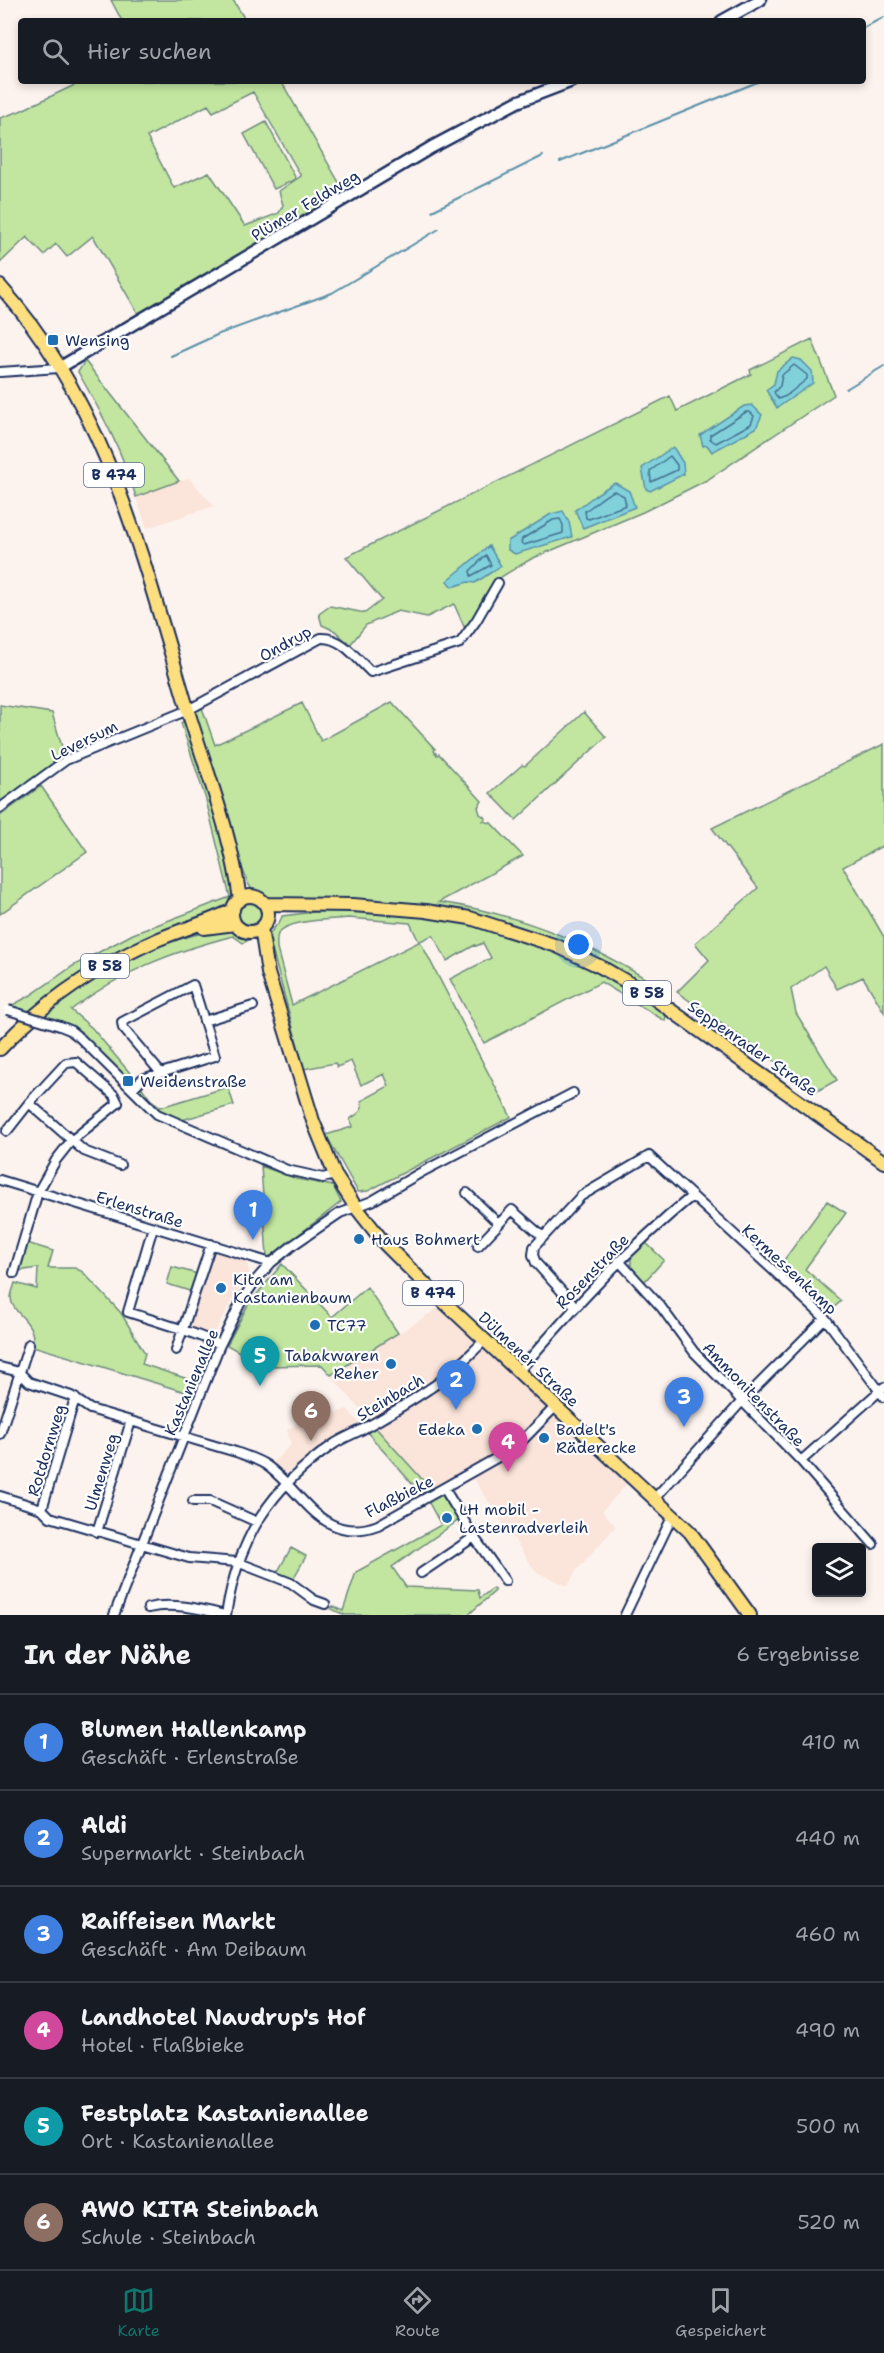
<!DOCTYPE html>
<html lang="de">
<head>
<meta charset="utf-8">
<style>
  body { margin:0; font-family:"Shantell Sans",sans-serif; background:#242831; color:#f1f3f6 }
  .controls { position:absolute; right:18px; bottom:18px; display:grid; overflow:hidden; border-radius:6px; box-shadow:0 3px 9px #0003 }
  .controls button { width:54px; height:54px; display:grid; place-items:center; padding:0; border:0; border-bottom:2px solid #363941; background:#171b24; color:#f1f3f6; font:30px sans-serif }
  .you { position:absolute; left:579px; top:945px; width:21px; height:21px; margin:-15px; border:4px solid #fff; border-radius:50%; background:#1a73e8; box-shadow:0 0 0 9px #1a73e833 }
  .badge { display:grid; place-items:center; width:39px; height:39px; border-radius:50%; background:#0f766e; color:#fff; font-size:20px; font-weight:700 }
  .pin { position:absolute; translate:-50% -50px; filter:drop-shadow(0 2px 3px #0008) }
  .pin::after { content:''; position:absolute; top:32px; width:21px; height:18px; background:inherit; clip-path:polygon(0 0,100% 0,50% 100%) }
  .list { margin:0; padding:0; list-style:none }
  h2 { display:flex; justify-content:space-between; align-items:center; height:78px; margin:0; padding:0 24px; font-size:26px }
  h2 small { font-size:20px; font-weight:400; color:#9ea1a6 }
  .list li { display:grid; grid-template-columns:39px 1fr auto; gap:18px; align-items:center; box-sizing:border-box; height:96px; padding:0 24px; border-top:2px solid #363941 }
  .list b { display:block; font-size:22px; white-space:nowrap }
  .list p { margin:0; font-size:20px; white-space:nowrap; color:#9ea1a6 }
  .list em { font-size:20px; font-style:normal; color:#9ea1a6 }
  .icon { flex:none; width:33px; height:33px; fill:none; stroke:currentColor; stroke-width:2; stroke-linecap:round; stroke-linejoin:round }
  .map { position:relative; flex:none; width:884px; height:1615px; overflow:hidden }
  .search { position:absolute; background:#171b24; box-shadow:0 3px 9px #0003; left:18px; right:18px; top:18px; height:66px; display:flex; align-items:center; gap:15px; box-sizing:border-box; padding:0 21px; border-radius:6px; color:#9ea1a6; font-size:22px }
  .sheet { height:654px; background:#171b24 }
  nav { display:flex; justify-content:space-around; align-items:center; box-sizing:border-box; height:84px; border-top:2px solid #363941; background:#171b24; font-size:16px; color:#9ea1a6 }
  nav a { display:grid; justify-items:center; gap:3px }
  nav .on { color:#0f766e }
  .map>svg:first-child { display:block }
  .built { fill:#fbe4d9 }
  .green { fill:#c2e6a0; stroke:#6e8a7f; stroke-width:1.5; fill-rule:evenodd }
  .water { fill:#81d1db; stroke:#5890a9; stroke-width:1.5 }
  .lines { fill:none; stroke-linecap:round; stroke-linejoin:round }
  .shore { stroke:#447090; stroke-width:1.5 }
  .stream { stroke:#5890a9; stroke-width:2 }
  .street-casing { stroke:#1b2f5e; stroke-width:12 }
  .secondary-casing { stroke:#1b2f5e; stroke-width:15 }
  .primary-casing { stroke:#1b2f5e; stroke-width:16 }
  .street { stroke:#fff; stroke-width:8 }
  .secondary { stroke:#fff; stroke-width:10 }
  .primary { stroke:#fddf80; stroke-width:12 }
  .street-bridge-casing { stroke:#1b2f5e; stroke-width:12; stroke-linecap:butt }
  .street-bridge { stroke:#fff; stroke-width:8 }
  .poi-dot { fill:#1f6fb2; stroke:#fff; stroke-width:2 }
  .labels { text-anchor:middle; stroke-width:4.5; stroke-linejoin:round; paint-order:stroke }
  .shield { fill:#fff; stroke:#5f6d8e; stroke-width:1.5 }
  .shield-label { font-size:15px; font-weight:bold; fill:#1b2f5e }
  .street-label { font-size:16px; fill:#1b2f5e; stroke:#fff }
  .poi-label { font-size:16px; fill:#1b2f5e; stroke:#fff; text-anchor:start }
</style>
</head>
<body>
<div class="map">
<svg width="884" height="1615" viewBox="0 0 884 1615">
  <rect width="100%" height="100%" fill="#fdf3ee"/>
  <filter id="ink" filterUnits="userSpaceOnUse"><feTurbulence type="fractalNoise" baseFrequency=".0167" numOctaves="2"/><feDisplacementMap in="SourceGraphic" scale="12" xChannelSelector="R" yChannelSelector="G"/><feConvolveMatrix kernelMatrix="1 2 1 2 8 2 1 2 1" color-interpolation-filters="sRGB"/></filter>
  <g filter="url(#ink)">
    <path class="built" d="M189,478L214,506L147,528L136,497Z
      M216,1252L246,1261L250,1273L234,1297L212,1337L190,1329V1326L210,1256Z
      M440,1307L628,1483L602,1511L616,1526L576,1571L568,1586L536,1572L467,1469L431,1489L331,1376Z
      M347,1409L360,1424L321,1447L288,1472H283L272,1463L291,1445L287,1430L318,1411L323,1415H329Z"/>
    <path class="green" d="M111,0H233L246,21H122Z
      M83,81H281L345,193L140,317L93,236L67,257L56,244L44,255L27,237L0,263V118L20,111ZM253,92L301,176L279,191L283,205L279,213L245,226L209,172L174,188L147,137L208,105L213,112Z
      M266,122L296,179L274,189L244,134Z
      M812,339L834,395L707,480L643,512L531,559L496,580L466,631L454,604L427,617L398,611L366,625L350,645L335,631L322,625L319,614L330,606L365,613L382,600L346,557L670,396L677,411L751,374L750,370Z
      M85,361L179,481L136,497C123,452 101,412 78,372Z
      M392,702L435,749L434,751L437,755L439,754L482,801L478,807L480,814L486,818L483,821L491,823L523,856L439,902C521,914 602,947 670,995L668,1002L510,925L269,902L252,890L248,883L235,849L194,713L201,705L215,745L302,703L321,741Z
      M0,705L52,713L65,757L2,804L0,800Z
      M584,712L606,737L516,820L490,793L522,765L525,766Z
      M182,716H185L224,839L235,898L230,906L181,927L30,1014L9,1007L31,995L73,966L133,934L230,897L206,800L181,723L183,722Z
      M884,744V845L843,867L884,937V1012L863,977L837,989L824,966L791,989L796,1013L837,1080L817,1091L677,992L709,960L695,943L758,888L712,828Z
      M41,786L87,852L0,914V816Z
      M237 914a13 13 0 1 1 26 0a13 13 0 1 1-26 0Z
      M331,910L398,912L473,924L534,942L597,970L667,1011L665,1021L601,982L484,1043L450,979L491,958L483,943L476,946L475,945L447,961L433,935L420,941L511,1117L368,1191L358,1192L326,1135L352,1127L350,1119C357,1114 365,1111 361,1101L389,1086L384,1074L361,1085L351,1061L337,1067L335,1063L304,1069L269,938C270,927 281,925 282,916ZM348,918L410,923L419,942L292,1005L277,949C277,944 276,939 278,934C287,919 332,920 348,918Z
      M231,928L249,940L243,943L233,936C172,952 121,971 71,1010L92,1028L135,1079L131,1081L78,1030L70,1025L40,1016C98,973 158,937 231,928Z
      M140,1085L150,1099L161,1107L228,1087L234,1105L182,1120L177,1117L172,1119C160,1111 143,1102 137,1088Z
      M261,1166L297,1179L333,1186L341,1202L271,1256L267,1257Z
      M827,1201L846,1213L805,1269L841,1301L828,1313L776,1271Z
      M645,1242L664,1260L644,1282L631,1267V1257Z
      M27,1243L53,1251L48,1268H75L83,1272L121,1313L145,1353L142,1364L197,1382L192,1394L33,1346C36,1319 12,1315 11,1298C11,1293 14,1287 15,1283L37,1289L38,1268L18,1271Z
      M282,1264L332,1317L367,1287L398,1333L331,1375L322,1365L264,1366L227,1345L248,1305Z
      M172,1267L198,1274L193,1292L167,1284Z
      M375,1427L431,1489L421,1494L366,1431Z
      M442,1495L459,1520L392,1567L406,1587L478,1590L480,1598L493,1588L495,1591L468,1615H345L331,1609L333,1606L343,1611L356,1572L441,1525L428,1501Z
      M291,1548L306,1556L292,1581L277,1573Z"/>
    <path class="water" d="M793,358L801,360L812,371L813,383L777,408L766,390L774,384L777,371Z
      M752,405L762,415L756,428L712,452L707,445L703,446L700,435L744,406Z
      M673,447L683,463L684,474L650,491L646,489L642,468Z
      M615,483L629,491L635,507L583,528L575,510C589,501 600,490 615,483Z
      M563,511L569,522L572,537L515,554L508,550V541L551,514Z
      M489,546L501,566L475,583L468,582L452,587L447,581Z"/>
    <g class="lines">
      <path class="shore" d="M794,365L807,375V379L786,396L778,399L774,392L780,386L782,375Z
        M746,412H750L754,416L751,424L716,443L710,439V435Z
        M670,456L677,465V470L651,482L650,471Z
        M614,491L624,496L626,505L589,519L586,518L585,511C595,505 603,495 614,491Z
        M560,519L563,525V533L524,545L521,543L522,539L553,520Z
        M486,555L491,565L471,576L470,571Z"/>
      <path class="stream" d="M863,28L884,17
        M560,162L760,81
        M432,211L543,156
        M171,356L219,334L332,293L439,229
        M846,389L884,366"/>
      <g class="street-casing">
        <path id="street" d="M0,372L59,368
          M0,808L66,760L188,710L321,638C342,637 357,659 371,672L460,643L476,621L498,583
          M204,1021L253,1006
          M60,1026L70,1030L80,1038L157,1114L287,1170L323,1178L335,1175
          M132,1089L142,1079L215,1056L193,985L122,1022L123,1028L160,1072
          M7,1131L29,1103
          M0,1180L271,1263
          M467,1193L499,1224
          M153,1227L128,1312L184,1330L220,1344
          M478,1246L512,1210L542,1236
          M619,1261L661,1307L694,1352L801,1461L873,1544
          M14,1273L38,1192L56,1160L71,1141L118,1103L114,1095L76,1062L66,1063L29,1103L84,1151L120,1165
          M575,1306L536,1263L533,1255L534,1247L581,1196L649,1156L825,1318L884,1397
          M176,1350L211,1244
          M0,1367L19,1372L29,1382L71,1396L90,1409L236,1452C246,1456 257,1459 266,1465C303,1491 322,1546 378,1525L516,1447L556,1406
          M518,1372C573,1309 627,1249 692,1196
          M0,1434L29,1344
          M801,1461L884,1387
          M444,1488L474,1537L505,1581
          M0,1496L42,1509L50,1517L189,1558L237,1562L291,1583L314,1600L325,1604
          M655,1498L743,1400L825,1318
          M193,1501H210L257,1522
          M42,1509L75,1398
          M97,1532L131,1421
          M421,1573L474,1537
          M148,1608C173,1602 200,1609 225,1615
          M114,1615L219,1347L242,1300L256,1280L271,1263L293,1245L340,1213L372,1201L420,1173L573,1093
          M226,1615C238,1538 270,1488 334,1444C343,1438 354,1434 363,1429C385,1417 408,1403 429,1389C450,1376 467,1357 484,1341
          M625,1615L673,1515"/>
      </g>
      <g class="secondary-casing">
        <path id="secondary" d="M722,21L760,0
          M59,368L432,147L517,102L572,81"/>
      </g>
      <g class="primary-casing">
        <path id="primary" d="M0,286C108,406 143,561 188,711C207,773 232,835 240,900
          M232 914a18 18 0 1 1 36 0a18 18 0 1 1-36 0Z
          M265,904L353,905L426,911L470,918L557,946L601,967L648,994L884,1162
          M204,928L235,924
          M261,928L268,973L313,1121L335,1175L355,1206L385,1244L430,1289L690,1532L750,1615
          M0,1049C44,1001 99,965 159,939C183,929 209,922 233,910"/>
      </g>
      <use href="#street" class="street"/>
      <use href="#secondary" class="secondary"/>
      <use href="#primary" class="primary"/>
      <g class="street-bridge-casing">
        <path id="street-bridge" d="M8,1010L60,1026"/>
      </g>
      <use href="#street-bridge" class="street-bridge"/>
    </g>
  </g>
  <g class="poi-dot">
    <rect x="47" y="334" width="12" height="12" rx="3"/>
    <rect x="122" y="1075" width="12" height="12" rx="3"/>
    <circle cx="359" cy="1239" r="6"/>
    <circle cx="221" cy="1288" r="6"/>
    <circle cx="315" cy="1325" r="6"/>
    <circle cx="391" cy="1364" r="6"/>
    <circle cx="477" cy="1429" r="6"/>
    <circle cx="544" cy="1438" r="6"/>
    <circle cx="447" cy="1518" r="6"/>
  </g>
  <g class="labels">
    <g class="shield">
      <rect x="84" y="463" width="60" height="24" rx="4.5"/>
      <rect x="81" y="954" width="48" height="24" rx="4.5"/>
      <rect x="623" y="981" width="48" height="24" rx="4.5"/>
      <rect x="403" y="1281" width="60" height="24" rx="4.5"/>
    </g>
    <g class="shield-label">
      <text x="114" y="480">B 474</text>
      <text x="105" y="971">B 58</text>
      <text x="647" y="998">B 58</text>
      <text x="433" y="1298">B 474</text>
    </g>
    <g class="street-label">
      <text transform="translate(305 205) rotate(-31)" y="6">Plümer Feldweg</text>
      <text transform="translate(285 643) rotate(-29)" y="6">Ondrup</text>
      <text transform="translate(84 740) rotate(-26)" y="6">Leversum</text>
      <text transform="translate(753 1048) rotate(35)" y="6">Seppenrader Straße</text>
      <text transform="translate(140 1209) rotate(17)" y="6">Erlenstraße</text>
      <text transform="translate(790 1269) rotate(43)" y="6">Kermessenkamp</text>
      <text transform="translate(592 1271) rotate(-46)" y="6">Rosenstraße</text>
      <text transform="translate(529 1359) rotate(43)" y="6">Dülmener Straße</text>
      <text transform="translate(191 1382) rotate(-67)" y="6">Kastanienallee</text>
      <text transform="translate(754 1394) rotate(46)" y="6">Ammonitenstraße</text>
      <text transform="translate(390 1397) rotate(-31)" y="6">Steinbach</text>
      <text transform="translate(46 1450) rotate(-73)" y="6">Rotdornweg</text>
      <text transform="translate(101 1472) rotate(-73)" y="6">Ulmenweg</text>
      <text transform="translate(399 1496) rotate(-27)" y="6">Flaßbieke</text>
    </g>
    <g class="poi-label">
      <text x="65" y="346">Wensing</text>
      <text x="140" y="1087">Weidenstraße</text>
      <text x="371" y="1245">Haus Bohmert</text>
      <text x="233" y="1285">Kita am<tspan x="233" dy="18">Kastanienbaum</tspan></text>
      <text x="327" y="1331">TC77</text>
      <text x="379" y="1361" text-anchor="end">Tabakwaren<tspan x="379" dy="18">Reher</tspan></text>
      <text x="465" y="1435" text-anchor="end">Edeka</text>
      <text x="556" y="1435">Badelt's<tspan x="556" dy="18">Räderecke</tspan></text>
      <text x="459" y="1515">LH mobil -<tspan x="459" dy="18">Lastenradverleih</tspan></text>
    </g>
  </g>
</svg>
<div class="controls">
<button><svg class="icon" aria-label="layers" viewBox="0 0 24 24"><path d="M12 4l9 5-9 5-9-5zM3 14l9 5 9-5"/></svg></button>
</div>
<div class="you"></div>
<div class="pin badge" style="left:253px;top:1240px;background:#3f7fe0">1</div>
<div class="pin badge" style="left:456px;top:1410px;background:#3f7fe0">2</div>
<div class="pin badge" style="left:684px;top:1427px;background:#3f7fe0">3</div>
<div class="pin badge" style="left:508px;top:1472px;background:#d1479c">4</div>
<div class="pin badge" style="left:260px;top:1386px;background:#0f9aa8">5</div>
<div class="pin badge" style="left:311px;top:1441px;background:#8d6e63">6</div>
<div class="search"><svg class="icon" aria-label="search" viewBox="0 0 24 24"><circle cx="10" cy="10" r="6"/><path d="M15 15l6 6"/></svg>Hier suchen</div>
</div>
<section class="sheet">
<h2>In der Nähe<small>6 Ergebnisse</small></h2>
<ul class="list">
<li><span class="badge" style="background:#3f7fe0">1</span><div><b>Blumen Hallenkamp</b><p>Geschäft · Erlenstraße</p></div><em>410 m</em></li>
<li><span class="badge" style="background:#3f7fe0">2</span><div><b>Aldi</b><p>Supermarkt · Steinbach</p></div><em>440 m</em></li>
<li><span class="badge" style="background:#3f7fe0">3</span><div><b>Raiffeisen Markt</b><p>Geschäft · Am Deibaum</p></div><em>460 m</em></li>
<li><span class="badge" style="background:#d1479c">4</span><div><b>Landhotel Naudrup's Hof</b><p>Hotel · Flaßbieke</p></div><em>490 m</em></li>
<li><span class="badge" style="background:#0f9aa8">5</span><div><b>Festplatz Kastanienallee</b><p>Ort · Kastanienallee</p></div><em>500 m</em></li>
<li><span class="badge" style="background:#8d6e63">6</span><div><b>AWO KITA Steinbach</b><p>Schule · Steinbach</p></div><em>520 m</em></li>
</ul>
</section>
<nav>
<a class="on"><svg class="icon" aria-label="map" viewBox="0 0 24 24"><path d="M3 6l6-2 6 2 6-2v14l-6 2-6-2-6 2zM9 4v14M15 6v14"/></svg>Karte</a>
<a><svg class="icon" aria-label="directions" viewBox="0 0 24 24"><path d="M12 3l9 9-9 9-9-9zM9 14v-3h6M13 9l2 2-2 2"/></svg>Route</a>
<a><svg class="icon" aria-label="saved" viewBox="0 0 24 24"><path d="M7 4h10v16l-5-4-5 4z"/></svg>Gespeichert</a>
</nav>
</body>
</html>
